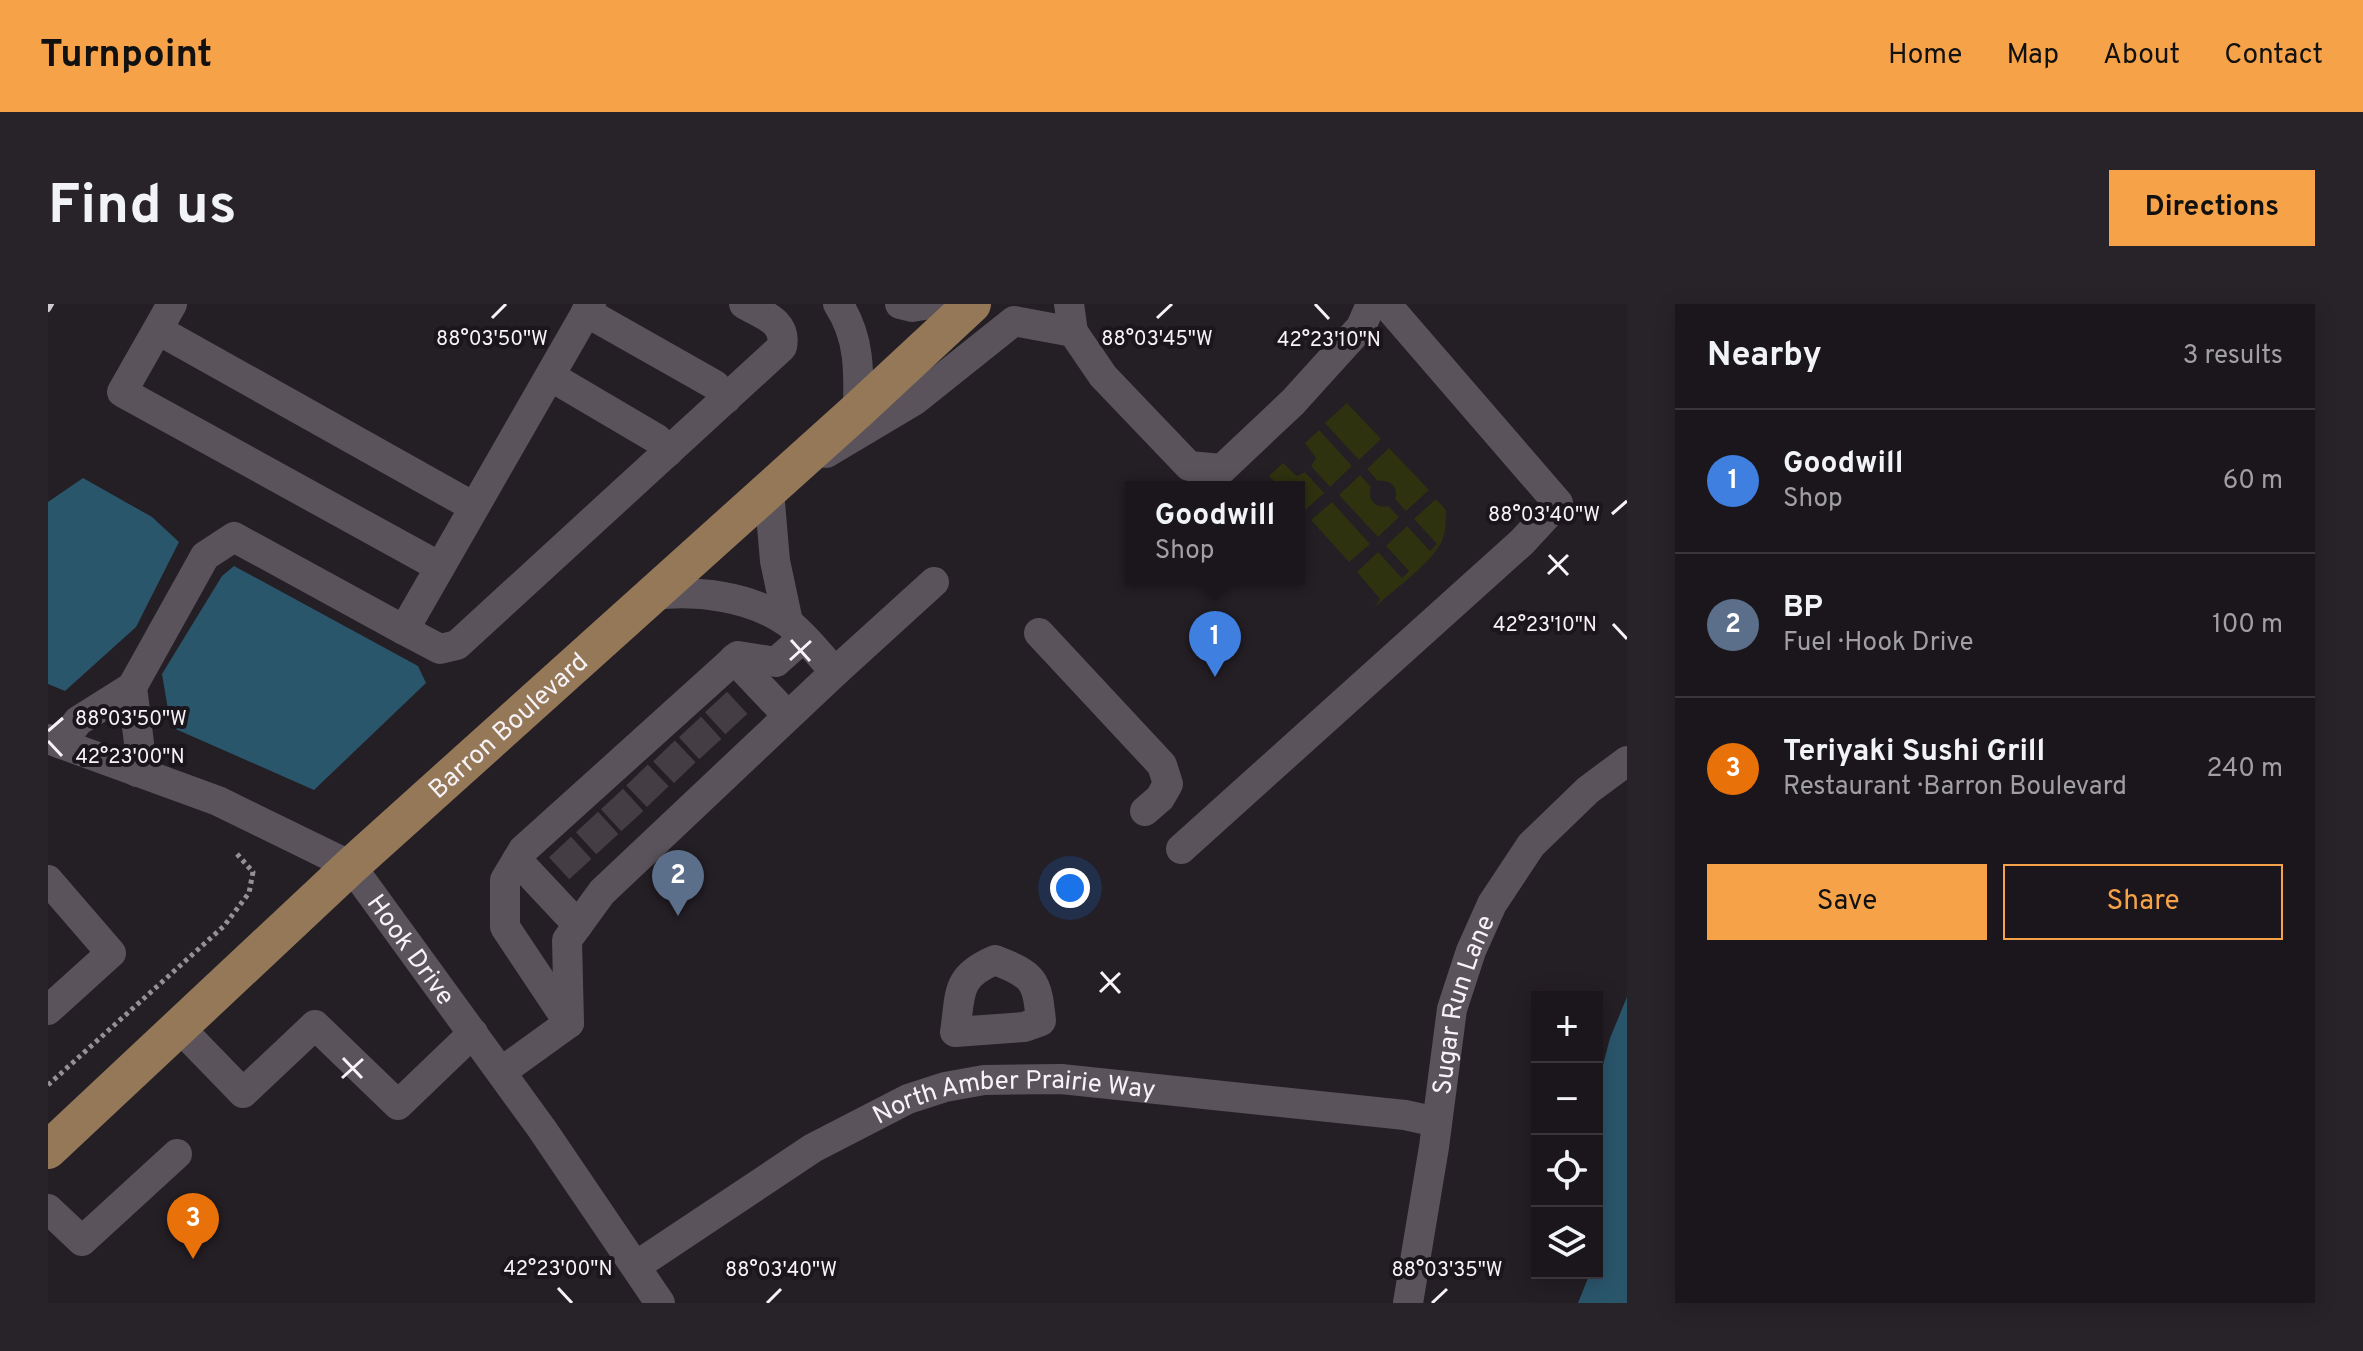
<!DOCTYPE html>
<html lang="en">
<head>
<meta charset="utf-8">
<style>
  body { margin:0; font-family:Overpass,sans-serif; background:#282329; color:#f1f3f6 }
  .controls { position:absolute; right:24px; bottom:24px; display:grid; overflow:hidden; border-radius:0px; box-shadow:0 4px 20px #0003 }
  .controls button { width:72px; height:72px; display:grid; place-items:center; padding:0; border:0; border-bottom:2px solid #39353b; background:#1b161c; color:#f1f3f6; font:40px sans-serif }
  .you { position:absolute; left:1022px; top:584px; width:28px; height:28px; margin:-20px; border:6px solid #fff; border-radius:50%; background:#1a73e8; box-shadow:0 0 0 12px #1a73e833 }
  .badge { display:grid; place-items:center; width:52px; height:52px; border-radius:50%; background:#f6a248; color:#fff; font-size:26px; font-weight:700 }
  .pin { position:absolute; translate:-50% -66px; filter:drop-shadow(0 2px 4px #0008) }
  .pin::after { content:''; position:absolute; top:42px; width:28px; height:24px; background:inherit; clip-path:polygon(0 0,100% 0,50% 100%) }
  .popup { position:absolute; left:1077px; top:177px; width:180px; height:104px; box-sizing:border-box; display:grid; place-content:center; border-radius:0px; background:#1b161c; filter:drop-shadow(0 2px 6px #0005); font-size:26px; white-space:nowrap; color:#a09fa3 }
  .popup b { font-size:30px; color:#f1f3f6 }
  .popup::after { content:''; position:absolute; left:50%; top:100%; margin-left:-16px; border:16px solid transparent; border-top-color:#1b161c }
  .list { margin:0; padding:0; list-style:none }
  h2 { display:flex; justify-content:space-between; align-items:center; height:104px; margin:0; padding:0 32px; font-size:34px }
  h2 small { font-size:26px; font-weight:400; color:#a09fa3 }
  .list li { display:grid; grid-template-columns:52px 1fr auto; gap:24px; align-items:center; box-sizing:border-box; height:144px; padding:0 32px; border-top:2px solid #39353b }
  .list b { display:block; font-size:30px; white-space:nowrap }
  .list p { margin:0; font-size:26px; white-space:nowrap; color:#a09fa3 }
  .list em { font-size:26px; font-style:normal; color:#a09fa3 }
  .actions { display:flex; gap:16px; padding:24px 32px }
  .actions a { flex:1; padding:18px 0; border:2px solid #f6a248; border-radius:0px; text-align:center; font-size:28px; color:#f6a248 }
  .actions .main { background:#f6a248; color:#111 }
  .icon { flex:none; width:44px; height:44px; fill:none; stroke:currentColor; stroke-width:2; stroke-linecap:round; stroke-linejoin:round }
  .map { position:relative; flex:none; width:1579px; height:999px; overflow:hidden; border-radius:0px }
  header { display:flex; align-items:center; gap:48px; box-sizing:border-box; height:112px; padding:0 40px; background:#f6a248; color:#111 }
  header strong { font-size:38px }
  nav { display:flex; gap:44px; margin-inline-start:auto; font-size:28px }
  .intro { display:flex; align-items:center; justify-content:space-between; box-sizing:border-box; height:192px; padding:0 48px }
  h1 { margin:0; font-size:56px }
  .button { padding:20px 36px; border-radius:0px; background:#f6a248; color:#111; font-size:28px; font-weight:700 }
  main { display:flex; gap:48px; padding:0 48px }
  aside { flex:1; background:#1b161c; border-radius:0px; box-shadow:0 4px 20px #0003 }
  .map>svg:first-child { display:block }
  .green { fill:#2e320f }
  .water { fill:#2a566b }
  .lines { fill:none; stroke-linecap:round; stroke-linejoin:round }
  .minor-tunnel { stroke:#443e44; stroke-width:30; stroke-dasharray:30 15; stroke-linecap:butt }
  .path { stroke:#959096; stroke-width:5; stroke-dasharray:4 4; stroke-linecap:butt }
  .minor { stroke:#5a535b; stroke-width:30 }
  .major { stroke:#947858; stroke-width:38 }
  .rail { stroke:#cdc9ce; stroke-width:6 }
  .ticks { fill:none; stroke:#f6f2f7; stroke-width:3 }
  .labels { text-anchor:middle; stroke-width:8; stroke-linejoin:round; paint-order:stroke }
  .street-label { font-size:26px; fill:#f6f2f7; stroke:#1b151c }
  .ticks-label { font-size:20px; text-anchor:middle; fill:#f6f2f7; stroke:#1b151c; stroke-width:8; stroke-linejoin:round; paint-order:stroke }
</style>
</head>
<body>
<header>
<strong>Turnpoint</strong>
<nav><a>Home</a><a>Map</a><a>About</a><a>Contact</a></nav>
</header>
<div class="intro"><h1>Find us</h1><a class="button">Directions</a></div>
<main>
<div class="map">
<svg width="1579" height="999" viewBox="0 0 1579 999">
  <rect width="100%" height="100%" fill="#241e25"/>
  <path class="green" d="M1299,99L1333,135L1311,156L1277,119Z
    M1271,126L1304,162L1282,183L1263,162L1268,154L1257,139Z
    M1341,144L1381,186L1358,207L1347,195C1351,183 1342,175 1330,177L1319,165Z
    M1235,159L1249,172L1257,168L1276,189L1255,208L1251,203V183H1232L1221,172Z
    M1312,171L1323,183C1319,195 1327,205 1340,202L1351,213L1330,233L1291,191Z
    M1388,195L1398,206C1398,217 1398,227 1394,237C1383,260 1345,286 1326,304L1332,295L1309,268L1330,248L1354,274L1361,267L1338,242L1359,222L1382,247L1389,240L1366,215Z
    M1284,198L1322,240L1301,258L1263,216Z"/>
  <path class="water" d="M35,174L104,213L131,238L88,323L17,387L0,380V198Z
    M186,262L370,362L378,379L266,486L123,423L114,370L174,272Z
    M1579,693V999H1530L1542,969H1549V784L1562,734Z"/>
  <g class="lines">
    <path class="minor-tunnel" d="M668,398L692,424
      M642,423L665,448
      M616,447L640,472
      M589,471L612,495
      M564,495L587,520
      M539,518L562,543
      M512,543L535,568"/>
    <path class="path" d="M0,781L176,622L201,589L205,568L189,550"/>
    <g class="minor">
      <path d="M124,0L74,88L392,263"/>
      <path d="M790,0C812,33 811,68 810,106"/>
      <path d="M852,0L864,3L882,0"/>
      <path d="M1021,0L1025,28L1055,72L1141,162L1174,165L1245,98L1313,23L1323,0"/>
      <path d="M538,8L667,81L678,95"/>
      <path d="M110,26L426,203"/>
      <path d="M502,72L609,135L620,148"/>
      <path d="M778,149L867,96L966,17L1025,28"/>
      <path d="M721,187L727,257L740,318"/>
      <path d="M605,291C649,286 702,292 739,318C756,330 772,352 787,368"/>
      <path d="M356,326L392,345L409,341L734,43C739,17 715,11 696,0"/>
      <path d="M991,329L1114,461L1120,480L1112,494L1097,507"/>
      <path d="M686,355L740,412"/>
      <path d="M84,383L91,439L89,468"/>
      <path id="s1" d="M0,435L170,497L303,562L494,825L612,999"/>
      <path d="M13,440L30,417L84,383L157,252L186,233L356,326L543,0"/>
      <path d="M1133,545L1474,238L1510,199L1338,0"/>
      <path d="M469,556L530,621"/>
      <path d="M0,576L63,649L0,706"/>
      <path d="M947,656C986,671 989,676 993,717L976,723L907,728C913,689 907,673 947,656Z"/>
      <path d="M521,719L457,623V576L475,546L690,352L728,358L755,334"/>
      <path d="M131,723L195,789L267,721L350,801L425,729"/>
      <path d="M453,768L521,719L519,636L554,588L787,368L886,278"/>
      <path d="M0,905L34,937L129,850"/>
      <path id="s2" d="M588,962L765,844L860,795L897,783L936,776L1013,775L1357,811L1389,818"/>
      <path id="s3" d="M1360,999L1386,843L1404,705L1423,647L1444,600L1483,541L1540,486L1579,457"/>
    </g>
    <path class="major" id="s4" d="M0,846L303,562L810,106L924,0"/>
    <path class="rail" d="M0,5L3,0"/>
  </g>
  <path class="ticks" d="M1267,0L1281,15M444,14L458,0M1109,14L1124,0M1564,210L1579,197M1501,251L1520,271M1500,270L1520,251M1565,320L1579,335M743,336L762,357M742,356L763,337M0,427L15,414M0,437L14,452M1053,668L1072,689M1052,688L1072,669M295,754L314,774M294,774L315,755M510,984L524,999M719,999L733,985M1384,999L1399,985"/>
  <g class="labels">
    <g class="street-label">
      <text dy="9" stroke="none"><textPath href="#s4" startOffset="626">Barron Boulevard</textPath></text>
      <text dy="9" stroke="none"><textPath href="#s1" startOffset="432">Hook Drive</textPath></text>
      <text dy="9" stroke="none"><textPath href="#s3" startOffset="304">Sugar Run Lane</textPath></text>
      <text dy="9" stroke="none"><textPath href="#s2" startOffset="426">North Amber Prairie Way</textPath></text>
    </g>
  </g>
  <g class="ticks-label">
    <text x="444" y="41">88°03'50"W</text>
    <text x="1109" y="41">88°03'45"W</text>
    <text x="1281" y="42">42°23'10"N</text>
    <text x="1496" y="217">88°03'40"W</text>
    <text x="1497" y="327">42°23'10"N</text>
    <text x="83" y="421">88°03'50"W</text>
    <text x="82" y="459">42°23'00"N</text>
    <text x="510" y="971">42°23'00"N</text>
    <text x="733" y="972">88°03'40"W</text>
    <text x="1399" y="972">88°03'35"W</text>
  </g>
</svg>
<div class="controls">
<button>+</button>
<button>−</button>
<button><svg class="icon" aria-label="locate" viewBox="0 0 24 24"><circle cx="12" cy="12" r="6"/><path d="M12 2v4M12 18v4M2 12h4M18 12h4"/></svg></button>
<button><svg class="icon" aria-label="layers" viewBox="0 0 24 24"><path d="M12 4l9 5-9 5-9-5zM3 14l9 5 9-5"/></svg></button>
</div>
<div class="you"></div>
<div class="pin badge" style="left:1167px;top:373px;background:#3f7fe0">1</div>
<div class="popup"><b>Goodwill</b>Shop</div>
<div class="pin badge" style="left:630px;top:612px;background:#5c6f8a">2</div>
<div class="pin badge" style="left:145px;top:955px;background:#e8710a">3</div>
</div>
<aside>
<h2>Nearby<small>3 results</small></h2>
<ul class="list">
<li><span class="badge" style="background:#3f7fe0">1</span><div><b>Goodwill</b><p>Shop</p></div><em>60 m</em></li>
<li><span class="badge" style="background:#5c6f8a">2</span><div><b>BP</b><p>Fuel · Hook Drive</p></div><em>100 m</em></li>
<li><span class="badge" style="background:#e8710a">3</span><div><b>Teriyaki Sushi Grill</b><p>Restaurant · Barron Boulevard</p></div><em>240 m</em></li>
</ul>
<div class="actions"><a class="main">Save</a><a>Share</a></div>
</aside>
</main>
</body>
</html>
